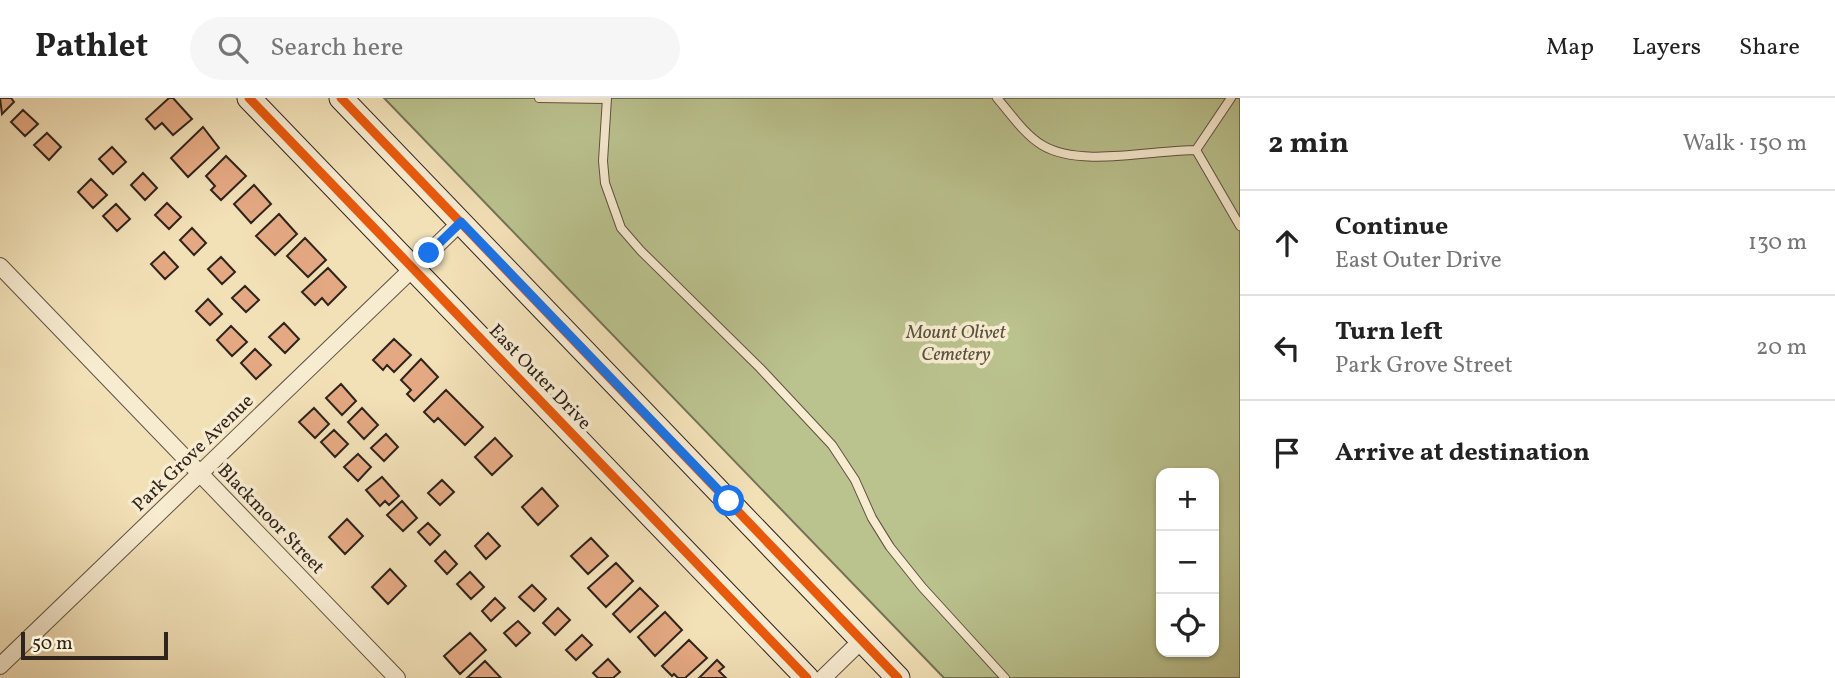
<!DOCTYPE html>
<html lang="en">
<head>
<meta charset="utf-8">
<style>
  body { margin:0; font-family:Vollkorn,serif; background:#f6f6f6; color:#222 }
  .controls { position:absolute; right:21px; bottom:21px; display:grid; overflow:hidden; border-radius:14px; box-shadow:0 2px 5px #0004 }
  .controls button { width:63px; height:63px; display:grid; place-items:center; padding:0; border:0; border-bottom:2px solid #e0e0e0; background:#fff; color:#222; font:35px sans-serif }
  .scale { position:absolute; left:21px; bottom:18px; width:147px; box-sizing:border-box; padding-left:7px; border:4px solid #2e231d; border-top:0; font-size:19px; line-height:24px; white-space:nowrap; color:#2e231d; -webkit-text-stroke:5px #f7ebd0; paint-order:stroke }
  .stop { position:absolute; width:21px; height:21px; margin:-16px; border:5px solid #1a73e8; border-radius:50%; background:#fff }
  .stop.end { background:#1a73e8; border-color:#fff; box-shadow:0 2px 7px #0008 }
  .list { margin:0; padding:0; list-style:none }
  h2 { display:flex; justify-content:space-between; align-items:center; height:91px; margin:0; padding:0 28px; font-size:30px }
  h2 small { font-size:23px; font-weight:400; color:#767676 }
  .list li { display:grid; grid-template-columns:46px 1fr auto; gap:21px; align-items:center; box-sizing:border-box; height:105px; padding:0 28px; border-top:2px solid #e0e0e0 }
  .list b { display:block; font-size:26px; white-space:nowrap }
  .list p { margin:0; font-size:23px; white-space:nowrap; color:#767676 }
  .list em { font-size:23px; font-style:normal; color:#767676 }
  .icon { flex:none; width:38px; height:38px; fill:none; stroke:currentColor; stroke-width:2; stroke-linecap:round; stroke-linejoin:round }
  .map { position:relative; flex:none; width:1240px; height:580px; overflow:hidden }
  header { display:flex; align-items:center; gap:42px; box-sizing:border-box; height:98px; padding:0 35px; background:#fff; border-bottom:2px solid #e0e0e0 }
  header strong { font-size:33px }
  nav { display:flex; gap:38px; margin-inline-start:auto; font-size:24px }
  .search { width:490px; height:63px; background:#f6f6f6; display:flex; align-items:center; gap:18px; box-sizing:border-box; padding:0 24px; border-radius:38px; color:#767676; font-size:26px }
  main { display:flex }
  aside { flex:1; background:#fff }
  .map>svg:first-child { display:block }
  .green { fill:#bac28e; stroke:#747256; stroke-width:2; fill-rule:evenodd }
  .building { fill:#e4a982; stroke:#2e231d; stroke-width:2 }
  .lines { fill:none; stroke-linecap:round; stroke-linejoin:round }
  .service-casing { stroke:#5f5244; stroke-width:10 }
  .minor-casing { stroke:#5f5244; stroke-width:18 }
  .secondary-casing { stroke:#2e231d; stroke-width:25 }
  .service { stroke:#f7ebd0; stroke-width:8 }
  .minor { stroke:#f7ebd0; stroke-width:16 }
  .secondary { stroke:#f7ebd0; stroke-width:23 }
  .cycleway-casing { stroke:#f7ebd0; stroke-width:13 }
  .cycleway { stroke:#e8590c; stroke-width:9 }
  .route { stroke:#1a73e8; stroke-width:9 }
  .labels { text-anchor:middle; stroke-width:7; stroke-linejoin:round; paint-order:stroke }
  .park-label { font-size:19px; font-style:italic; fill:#58533f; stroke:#f7ebd0 }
  .street-label { font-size:19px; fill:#2e231d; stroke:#f7ebd0 }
</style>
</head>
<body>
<header>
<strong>Pathlet</strong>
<div class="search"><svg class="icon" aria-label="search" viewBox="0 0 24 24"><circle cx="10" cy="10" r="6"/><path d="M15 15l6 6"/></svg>Search here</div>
<nav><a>Map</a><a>Layers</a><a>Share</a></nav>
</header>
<main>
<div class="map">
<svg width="1240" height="580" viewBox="0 0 1240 580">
  <rect width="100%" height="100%" fill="#f2e0b7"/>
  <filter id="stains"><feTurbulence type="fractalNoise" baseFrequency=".00286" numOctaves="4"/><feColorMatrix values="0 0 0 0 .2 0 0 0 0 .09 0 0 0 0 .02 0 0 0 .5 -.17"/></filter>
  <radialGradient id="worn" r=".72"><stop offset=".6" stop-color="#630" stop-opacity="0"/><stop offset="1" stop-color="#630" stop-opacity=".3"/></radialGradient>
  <path class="green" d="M384,0H1240V580H944ZM1161,375H1214V554H1161Z"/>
  <path class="building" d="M0,0H11L14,4L2,16Z
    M169,0H173L192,21L173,37L162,25L155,31L146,21Z
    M23,12L38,26L25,38L11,24Z
    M203,29L219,50L188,79L171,60Z
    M47,35L61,49L49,62L34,47Z
    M112,49L126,64L113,76L99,61Z
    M226,58L246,78L221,102L211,92L215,88L206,78Z
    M143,75L157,90L145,102L131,87Z
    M91,81L107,97L93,110L78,94Z
    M254,87L271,106L251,125L234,106Z
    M167,105L181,119L169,131L155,117Z
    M116,106L130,121L117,133L103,118Z
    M279,116L297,136L275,157L256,138Z
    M192,130L206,145L194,157L180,142Z
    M305,140L326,162L308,179L287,158Z
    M164,154L178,169L165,181L151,166Z
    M221,159L235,174L222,186L208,171Z
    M328,170L346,189L328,207L322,200L315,207L302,194Z
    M245,188L259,202L246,214L232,200Z
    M208,201L222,216L210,227L196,213Z
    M284,225L299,241L285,255L269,239Z
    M231,228L247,244L232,258L217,242Z
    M394,241L411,257L394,274L387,267L383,272L373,262Z
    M255,251L271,267L256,281L241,265Z
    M421,261L438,279L414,303L407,296L411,292L401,282Z
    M341,286L356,303L342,317L326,300Z
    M446,292L483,329L465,347L438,320L434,324L424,314Z
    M314,310L329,326L315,340L299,324Z
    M362,310L378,327L364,341L348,324Z
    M334,332L348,346L335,359L321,344Z
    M386,336L398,349L384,363L371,350Z
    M495,340L512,358L492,377L475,359Z
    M358,356L371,369L358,383L344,369Z
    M382,379L399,398L389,407L385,403L380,408L366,392Z
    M442,382L454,394L440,407L428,395Z
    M542,390L558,408L538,427L522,409Z
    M402,403L417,420L403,433L387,417Z
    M347,421L363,438L345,456L329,439Z
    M428,425L440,437L430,447L418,434Z
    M488,435L500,448L486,461L475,448Z
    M591,440L608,458L588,476L571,458Z
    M445,453L457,466L447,476L435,463Z
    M616,465L633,483L606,509L588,490Z
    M390,471L406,488L388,506L372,489Z
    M470,474L484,489L471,501L457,486Z
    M532,487L546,501L534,513L519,499Z
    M640,490L658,508L630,534L613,516Z
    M495,500L505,510L491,523L482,513Z
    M558,510L570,522L555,537L543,525Z
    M665,514L682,532L655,558L638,539Z
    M518,523L530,535L516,548L504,535Z
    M470,535L486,552L460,576L444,558Z
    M582,537L592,547L576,562L566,552Z
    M689,542L707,560L685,580H678L674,576L672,578L662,568Z
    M608,561L620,574L613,580H598L593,575Z
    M717,562L724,569L719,573L726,580H699Z
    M485,563L501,580H467Z"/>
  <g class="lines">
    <g class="service-casing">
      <path id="service" d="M539,0L607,1
        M607,0L603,63L605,85L621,130L641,153L760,270L832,347L855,382L872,420L890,449L922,489L1005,580
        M997,0C1011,16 1024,36 1042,47C1079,70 1152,52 1196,52L1231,0
        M1196,52L1240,128"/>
    </g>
    <g class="minor-casing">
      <path id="minor" d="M0,168L397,580
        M0,568L461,124
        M823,580L862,542"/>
    </g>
    <g class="secondary-casing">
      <path id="secondary" d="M249,0L807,580
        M341,0L898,580"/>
    </g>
    <use href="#service" class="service"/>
    <use href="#minor" class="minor"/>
    <use href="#secondary" class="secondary"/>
    <g class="cycleway-casing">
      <path id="cycleway" d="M249,0L807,580
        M341,0L898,580"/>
    </g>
    <use href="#cycleway" class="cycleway"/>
  </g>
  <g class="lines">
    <path class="route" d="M429,155L461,124L729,403"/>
  </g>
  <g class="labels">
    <g class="park-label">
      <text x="956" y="240">Mount Olivet<tspan x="956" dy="22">Cemetery</tspan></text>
    </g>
    <g class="street-label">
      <text transform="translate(541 278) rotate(46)" y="7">East Outer Drive</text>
      <text transform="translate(192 354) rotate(-44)" y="7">Park Grove Avenue</text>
      <text transform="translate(272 420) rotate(46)" y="7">Blackmoor Street</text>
    </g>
  </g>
  <rect width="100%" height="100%" filter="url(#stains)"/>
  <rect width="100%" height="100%" fill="url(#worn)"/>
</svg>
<div class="controls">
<button>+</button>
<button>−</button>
<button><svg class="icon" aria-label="locate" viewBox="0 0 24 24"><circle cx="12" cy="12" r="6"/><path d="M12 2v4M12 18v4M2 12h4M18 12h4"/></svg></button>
</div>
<div class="scale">50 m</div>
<div class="stop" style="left:729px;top:403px"></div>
<div class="stop end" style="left:429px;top:155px"></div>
</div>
<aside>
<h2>2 min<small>Walk · 150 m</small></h2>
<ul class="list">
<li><svg class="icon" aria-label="ahead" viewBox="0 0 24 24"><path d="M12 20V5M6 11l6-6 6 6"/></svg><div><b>Continue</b><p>East Outer Drive</p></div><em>130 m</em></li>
<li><svg class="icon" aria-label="left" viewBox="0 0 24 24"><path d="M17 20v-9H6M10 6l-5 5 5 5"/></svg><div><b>Turn left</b><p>Park Grove Street</p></div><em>20 m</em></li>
<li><svg class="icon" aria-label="arrive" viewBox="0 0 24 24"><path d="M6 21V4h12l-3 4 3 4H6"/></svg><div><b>Arrive at destination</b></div></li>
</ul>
</aside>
</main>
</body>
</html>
